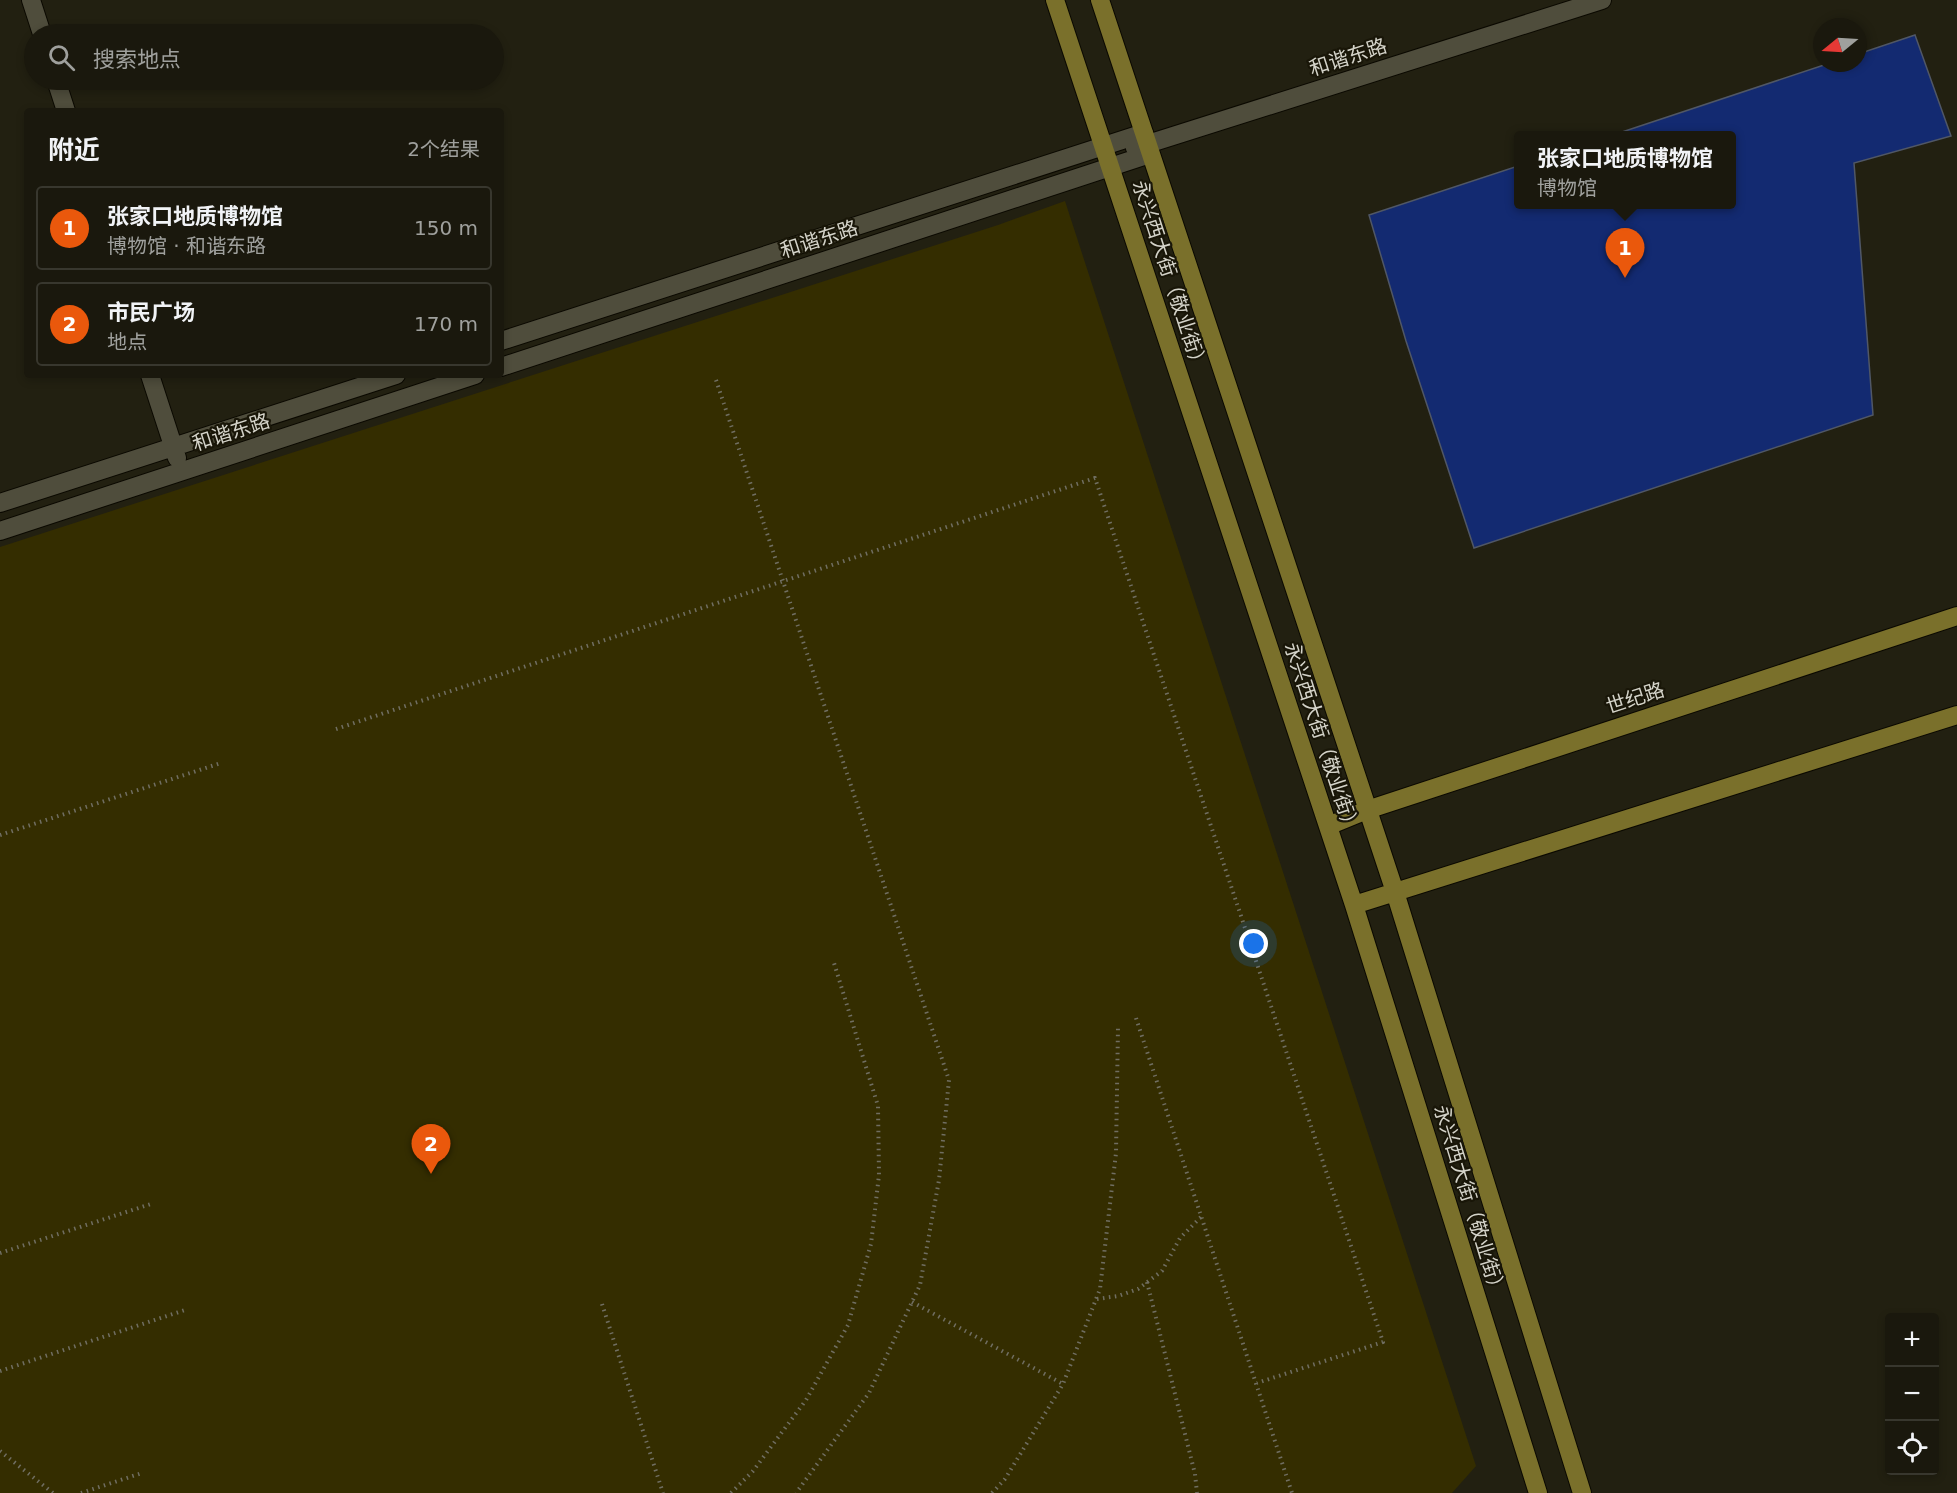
<!DOCTYPE html>
<html lang="zh">
<head>
<meta charset="utf-8">
<style>
  body { margin:0; font-family:"DejaVu Sans","Noto Sans SC",sans-serif; background:#27251b; color:#f1f3f6 }
  .controls { position:absolute; right:18px; bottom:18px; display:grid; overflow:hidden; border-radius:6px; box-shadow:0 3px 9px #0003 }
  .controls button { width:54px; height:54px; display:grid; place-items:center; padding:0; border:0; border-bottom:2px solid #38372e; background:#1a180d; color:#f1f3f6; font:30px sans-serif }
  .compass { position:absolute; left:1813px; top:18px; width:54px; height:54px; border-radius:50%; background:#1a180d; box-shadow:0 3px 9px #0003; rotate:252deg }
  .you { position:absolute; left:1254px; top:944px; width:21px; height:21px; margin:-15px; border:4px solid #fff; border-radius:50%; background:#1a73e8; box-shadow:0 0 0 9px #1a73e833 }
  .badge { display:grid; place-items:center; width:39px; height:39px; border-radius:50%; background:#ea580c; color:#fff; font-size:20px; font-weight:700 }
  .pin { position:absolute; translate:-50% -50px; filter:drop-shadow(0 2px 3px #0008) }
  .pin::after { content:''; position:absolute; top:32px; width:21px; height:18px; background:inherit; clip-path:polygon(0 0,100% 0,50% 100%) }
  .popup { position:absolute; left:1514px; top:131px; width:222px; height:78px; box-sizing:border-box; display:grid; place-content:center; border-radius:6px; background:#1a180d; filter:drop-shadow(0 2px 4px #0005); font-size:20px; white-space:nowrap; color:#9fa09d }
  .popup b { font-size:22px; color:#f1f3f6 }
  .popup::after { content:''; position:absolute; left:50%; top:100%; margin-left:-12px; border:12px solid transparent; border-top-color:#1a180d }
  .list { margin:0; padding:0; list-style:none }
  h2 { display:flex; justify-content:space-between; align-items:center; height:78px; margin:0; padding:0 24px; font-size:26px }
  h2 small { font-size:20px; font-weight:400; color:#9fa09d }
  .list li { display:grid; grid-template-columns:39px 1fr auto; gap:18px; align-items:center; box-sizing:border-box; height:84px; margin:0 12px 12px; padding:0 12px; border:2px solid #38372e; border-radius:6px }
  .list b { display:block; font-size:22px; white-space:nowrap }
  .list p { margin:0; font-size:20px; white-space:nowrap; color:#9fa09d }
  .list em { font-size:20px; font-style:normal; color:#9fa09d }
  .icon { flex:none; width:33px; height:33px; fill:none; stroke:currentColor; stroke-width:2; stroke-linecap:round; stroke-linejoin:round }
  .map { position:relative; flex:none; width:1957px; height:1493px; overflow:hidden }
  .search { position:absolute; background:#1a180d; box-shadow:0 3px 9px #0003; left:24px; top:24px; width:480px; height:66px; display:flex; align-items:center; gap:15px; box-sizing:border-box; padding:0 21px; border-radius:33px; color:#9fa09d; font-size:22px }
  .panel { position:absolute; background:#1a180d; box-shadow:0 3px 9px #0003; left:24px; top:108px; width:480px; height:270px; border-radius:6px }
  .map>svg:first-child { display:block }
  .green { fill:#342d00 }
  .building { fill:#132a71; stroke:#505766; stroke-width:1.5 }
  .lines { fill:none; stroke-linecap:round; stroke-linejoin:round }
  .minor-casing { stroke:#0b0901; stroke-width:20 }
  .major-casing { stroke:#0b0901; stroke-width:20 }
  .path { stroke:#706e61; stroke-width:4; stroke-dasharray:1.5 4.5; stroke-linecap:butt }
  .minor { stroke:#4f4d3c; stroke-width:18 }
  .major { stroke:#7a702b; stroke-width:18 }
  .labels { text-anchor:middle; stroke-width:4.5; stroke-linejoin:round; paint-order:stroke }
  .street-label { font-size:20px; fill:#d4d3c9; stroke:#191608 }
</style>
</head>
<body>
<div class="map">
<svg width="1957" height="1493" viewBox="0 0 1957 1493">
  <rect width="100%" height="100%" fill="#222011"/>
  <path class="green" d="M1065,201L1476,1466L1452,1493H0V547L998,225Z"/>
  <path class="building" d="M1915,35L1951,136L1854,163L1873,415L1474,548L1406,341L1369,215L1518,166V204H1732V136H1610L1830,63H1858V54Z"/>
  <g class="lines">
    <g class="minor-casing">
      <path id="minor" d="M31,0L42,34
        M56,80L66,111
        M1135,148L1602,0
        M501,341L1144,133
        M501,367L1150,154
        M150,375L177,458
        M0,503L396,375
        M0,531L475,375"/>
    </g>
    <g class="major-casing">
      <path id="major" d="M1055,0L1354,905L1538,1493
        M1100,0L1395,892L1582,1493
        M1328,826L1367,810L1957,616
        M1354,905L1957,715"/>
    </g>
    <path class="path" d="M716,380L949,1080L939,1180L920,1285L869,1393L796,1493
      M336,729L1095,478L1383,1342L1257,1383
      M0,835L221,763
      M1136,1018L1292,1493
      M0,1253L154,1203
      M1147,1282L1195,1474L1197,1493
      M1097,1299L1118,1296L1138,1289L1162,1271L1180,1238L1202,1216
      M912,1302L1063,1384
      M602,1304L663,1493
      M0,1371L188,1309
      M0,1451L53,1493
      M81,1493L142,1473
      M731,1493L753,1471L806,1400L848,1325L871,1244L879,1175L878,1106L834,963
      M992,1493L1005,1479L1063,1384L1100,1289L1116,1153L1118,1027"/>
    <use href="#minor" class="minor"/>
    <use href="#major" class="major"/>
  </g>
  <g class="labels">
    <g class="street-label">
      <text transform="translate(1348 57) rotate(-18)" y="7">和谐东路</text>
      <text transform="translate(819 239) rotate(-18)" y="7">和谐东路</text>
      <text transform="translate(1170 276) rotate(72)" y="7">永兴西大街（敬业街）</text>
      <text transform="translate(231 432) rotate(-18)" y="7">和谐东路</text>
      <text transform="translate(1635 698) rotate(-18)" y="7">世纪路</text>
      <text transform="translate(1322 738) rotate(72)" y="7">永兴西大街（敬业街）</text>
      <text transform="translate(1470 1201) rotate(73)" y="7">永兴西大街（敬业街）</text>
    </g>
  </g>
</svg>
<div class="controls">
<button>+</button>
<button>−</button>
<button><svg class="icon" aria-label="locate" viewBox="0 0 24 24"><circle cx="12" cy="12" r="6"/><path d="M12 2v4M12 18v4M2 12h4M18 12h4"/></svg></button>
</div>
<svg class="compass" viewBox="-18 -18 36 36"><path d="M0-13l5 13h-10z" fill="#e53935"/><path d="M0 13l5-13h-10z" fill="#9fa09d"/></svg>
<div class="you"></div>
<div class="pin badge" style="left:1625px;top:278px">1</div>
<div class="popup"><b>张家口地质博物馆</b>博物馆</div>
<div class="pin badge" style="left:431px;top:1174px">2</div>
<div class="search"><svg class="icon" aria-label="search" viewBox="0 0 24 24"><circle cx="10" cy="10" r="6"/><path d="M15 15l6 6"/></svg>搜索地点</div>
<section class="panel">
<h2>附近<small>2个结果</small></h2>
<ul class="list">
<li><span class="badge">1</span><div><b>张家口地质博物馆</b><p>博物馆 · 和谐东路</p></div><em>150 m</em></li>
<li><span class="badge">2</span><div><b>市民广场</b><p>地点</p></div><em>170 m</em></li>
</ul>
</section>
</div>
</body>
</html>
